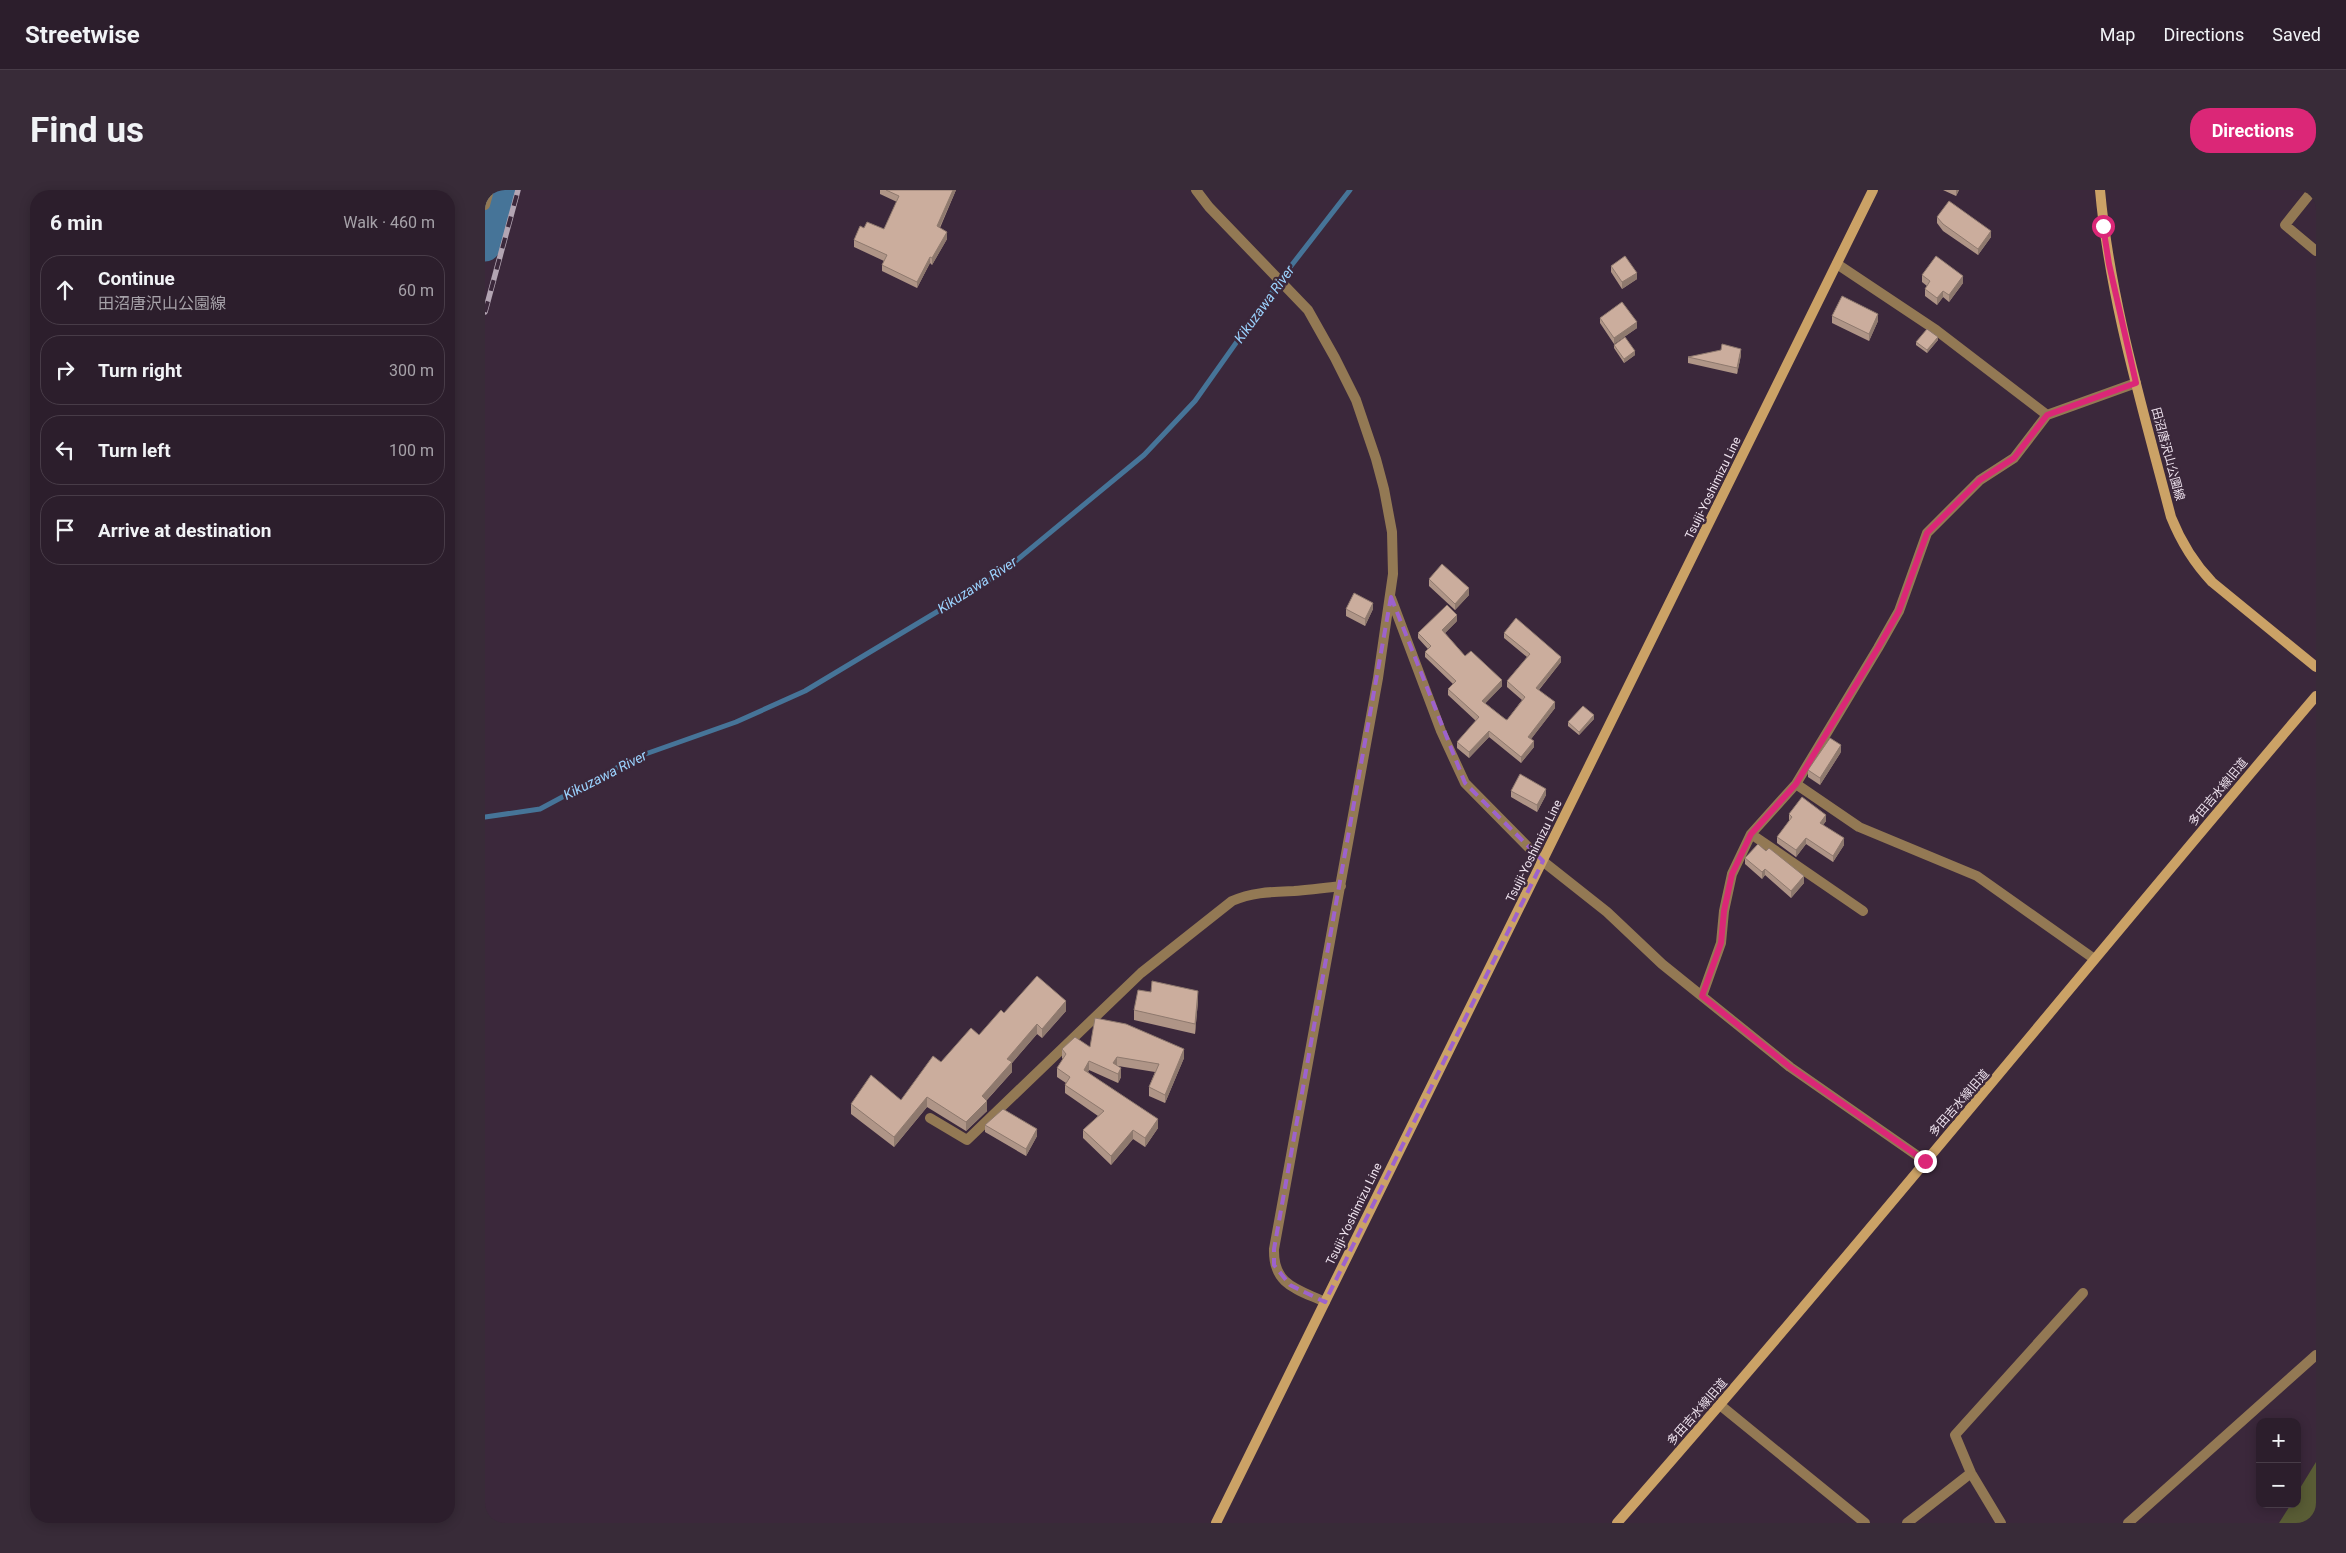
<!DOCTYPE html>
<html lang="en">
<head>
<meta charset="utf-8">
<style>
  body { margin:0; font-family:Roboto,"Noto Sans JP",sans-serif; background:#382b38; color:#f1f3f6 }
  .controls { position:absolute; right:15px; bottom:15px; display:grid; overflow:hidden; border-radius:10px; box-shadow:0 2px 12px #0003 }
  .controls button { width:45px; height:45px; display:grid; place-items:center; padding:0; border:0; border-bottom:1px solid #483c48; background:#2c1e2c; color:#f1f3f6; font:25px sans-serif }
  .stop { position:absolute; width:15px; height:15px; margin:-11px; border:4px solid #db2777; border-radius:50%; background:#fff }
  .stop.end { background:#db2777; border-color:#fff; box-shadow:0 1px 5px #0008 }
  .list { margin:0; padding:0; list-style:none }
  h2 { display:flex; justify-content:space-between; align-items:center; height:65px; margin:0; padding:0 20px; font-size:21px }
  h2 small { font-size:16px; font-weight:400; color:#a6a2a9 }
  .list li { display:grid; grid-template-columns:32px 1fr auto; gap:15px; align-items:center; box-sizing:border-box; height:70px; margin:0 10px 10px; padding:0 10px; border:1px solid #483c48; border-radius:20px }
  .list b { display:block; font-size:19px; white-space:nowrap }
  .list p { margin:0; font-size:16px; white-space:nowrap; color:#a6a2a9 }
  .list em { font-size:16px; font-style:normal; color:#a6a2a9 }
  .icon { flex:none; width:28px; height:28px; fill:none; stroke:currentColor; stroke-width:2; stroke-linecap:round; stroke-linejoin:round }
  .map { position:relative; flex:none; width:1831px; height:1333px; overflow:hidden; border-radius:20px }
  header { display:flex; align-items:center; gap:30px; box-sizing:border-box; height:70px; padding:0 25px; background:#2c1e2c; border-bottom:1px solid #483c48 }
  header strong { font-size:24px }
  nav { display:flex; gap:28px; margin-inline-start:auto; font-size:18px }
  .intro { display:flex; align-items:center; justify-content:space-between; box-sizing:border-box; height:120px; padding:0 30px }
  h1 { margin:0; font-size:35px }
  .button { padding:12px 22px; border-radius:20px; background:#db2777; color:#fff; font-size:18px; font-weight:700 }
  main { display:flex; gap:30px; padding:0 30px }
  aside { flex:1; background:#2c1e2c; border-radius:20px; box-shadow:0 2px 12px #0003 }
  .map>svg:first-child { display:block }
  .green { fill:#595c35 }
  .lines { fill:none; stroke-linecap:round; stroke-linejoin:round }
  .stream { stroke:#467498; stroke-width:5 }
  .river { stroke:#467498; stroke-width:31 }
  .street { stroke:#937954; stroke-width:10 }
  .secondary { stroke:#cba266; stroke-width:10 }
  .rail-casing { stroke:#b3a5b3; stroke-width:5.5 }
  .rail { stroke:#3b283b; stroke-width:4; stroke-dasharray:11; stroke-linecap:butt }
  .wall { fill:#af9587 }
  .shaded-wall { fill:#8e796e }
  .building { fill:#cbad9d; stroke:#8e796e }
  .route { stroke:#db2777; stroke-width:6 }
  .marked { fill:none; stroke:#9d62cd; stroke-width:4; stroke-dasharray:10 6; stroke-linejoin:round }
  .labels { text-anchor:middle; stroke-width:5; stroke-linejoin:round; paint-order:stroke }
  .street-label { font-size:12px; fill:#ede1ed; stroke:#3b283b }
  .water-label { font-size:14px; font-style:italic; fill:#9bd2fe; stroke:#3b283b }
</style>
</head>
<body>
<header>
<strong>Streetwise</strong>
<nav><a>Map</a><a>Directions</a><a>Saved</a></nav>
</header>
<div class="intro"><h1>Find us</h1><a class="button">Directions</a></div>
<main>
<aside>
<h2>6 min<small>Walk · 460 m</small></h2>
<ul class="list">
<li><svg class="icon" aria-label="ahead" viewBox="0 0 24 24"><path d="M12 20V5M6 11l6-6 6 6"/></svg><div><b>Continue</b><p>田沼唐沢山公園線</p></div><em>60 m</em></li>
<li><svg class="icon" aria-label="right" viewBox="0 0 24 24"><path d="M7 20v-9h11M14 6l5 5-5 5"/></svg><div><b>Turn right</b></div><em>300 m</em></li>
<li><svg class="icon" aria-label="left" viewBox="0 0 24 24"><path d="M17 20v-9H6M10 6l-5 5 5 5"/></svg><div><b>Turn left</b></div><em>100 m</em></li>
<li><svg class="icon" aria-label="arrive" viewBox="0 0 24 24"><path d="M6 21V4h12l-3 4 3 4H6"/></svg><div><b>Arrive at destination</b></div></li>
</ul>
</aside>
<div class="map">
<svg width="1831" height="1333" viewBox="0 0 1831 1333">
  <rect width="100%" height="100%" fill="#3b283b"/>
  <path class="green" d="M1831,1272V1333H1794L1806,1314H1812V1303Z"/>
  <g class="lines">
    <path class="stream" d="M0,627L55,619L152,567L251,532L320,501L515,384L659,265L710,211L799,85L865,0"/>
    <path class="river" d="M0,56L15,0"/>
    <path class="street" d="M711,0L724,17L823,120L850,168L871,210L891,269L899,299L907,342L908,384L893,488L789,1059C788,1095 812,1099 840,1112
      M1828,0L1800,35L1831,61
      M0,15L4,0
      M1352,74L1451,140L1562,225
      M906,408L956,541L980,593L1055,669L1122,722L1177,774L1305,877L1440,971
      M1311,594L1374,637L1492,686L1608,768
      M1266,644L1378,721
      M1217,806L1236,753L1239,721L1247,684L1266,644L1311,594L1393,458L1414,421L1442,343L1495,290L1529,268L1562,225L1651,193
      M445,928L482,950L656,783L747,711C768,702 786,702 809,701C824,700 840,698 856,696
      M1235,1215L1380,1333
      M1422,1333L1486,1283
      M1516,1333L1486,1283L1470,1245L1598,1103
      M1643,1333L1831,1165"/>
    <path class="secondary" d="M1615,0C1625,111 1658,219 1686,327C1696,352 1708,372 1727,392L1831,477
      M731,1333L1388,0
      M1132,1333C1370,1062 1597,781 1831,506"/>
    <g class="rail-casing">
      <path id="rail" d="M0,122L33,0"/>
    </g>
    <use href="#rail" class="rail"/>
  </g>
  <path class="wall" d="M395,0H471L455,38L462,49L447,75L445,73L432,98L397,81V75L399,71L369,57V50L379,38L399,39L412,12L395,4Z
    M1458,0H1474L1471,6Z
    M1452,27L1506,47L1493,65L1458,41L1452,33Z
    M1126,76L1152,89L1137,99L1126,82Z
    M1437,85L1478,93L1464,112L1458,107L1452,115L1440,106V99L1442,96L1437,92Z
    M1347,126L1393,131L1384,151L1347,133Z
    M1115,128L1152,138L1129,154L1115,133Z
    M1453,150L1442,163L1431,155V152Z
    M1129,155L1150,165L1139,173L1129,158Z
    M1256,165L1252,184L1203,173V167Z
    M944,389L984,405L970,420L944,396Z
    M861,419H888L880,436L861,426Z
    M972,431L960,443L980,466L1017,496L1000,513L1020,529L1022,530L1037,510L1022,497V491L1042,467L1019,448V443L1076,472L1054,500L1070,518L1046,549L1049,557L1036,573L1004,547L984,568L972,558V552L991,531L963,505V499L968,494L940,467V462L943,459L933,448V443Z
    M1109,529L1094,545L1083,536V532Z
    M1356,562L1335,595L1323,587V580Z
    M1026,601L1061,605L1052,622L1026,607Z
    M1304,624L1341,631L1338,635L1359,655L1348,672L1321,654L1311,667L1292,653V647L1304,631Z
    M1260,668L1319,693L1306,708L1280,685L1277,689L1260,674Z
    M713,811L710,844L649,830V820Z
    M581,821L557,848L552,844L527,873V882L502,910V921L481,941L442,917L409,957L366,924V914L416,910L456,872L494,845L519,823Z
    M605,857L699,868L680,913L664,906V897L670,882L633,876L636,887L633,893L604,880L603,882L673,938L660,957L648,949L626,975L598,948V940L613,926L580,903V895L581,893L572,887V878L578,869L577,868V859Z
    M500,935L552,946L541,966L500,942Z"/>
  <path class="shaded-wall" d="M468,0H471L452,43V36Z
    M1471,0H1474L1471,6Z
    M1506,41V47L1493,65V59Z
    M462,42V49L447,75V68Z
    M445,67V73L432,98V92Z
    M1152,83V89L1137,99V92Z
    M1478,86V93L1464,112V105Z
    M1458,101V107L1452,115V108Z
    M1393,124V131L1384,151V144Z
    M1152,132V138L1129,154V148Z
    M1453,147V150L1442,163V160Z
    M1256,159V165L1252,184V178Z
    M1150,161V165L1139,173V169Z
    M984,398V405L970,420V414Z
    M888,413V419L880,436V429Z
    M972,425V431L957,446V440Z
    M1076,467V472L1051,503V498Z
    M1017,490V496L997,517V511Z
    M1070,512V518L1043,553V547Z
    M1109,525V529L1094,545V542Z
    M1004,541V547L984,568V562Z
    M1049,551V557L1036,573V567Z
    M1356,555V562L1335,595V588Z
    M1061,599V605L1052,622V615Z
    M1341,625V631L1335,639V633Z
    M1321,648V654L1311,667V660Z
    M1359,648V655L1348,672V666Z
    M1280,679V685L1277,689V682Z
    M1319,686V693L1306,708V701Z
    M713,801V811L710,844V834Z
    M581,811V821L557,848V839Z
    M552,834V844L527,873V882L497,915V906L522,869Z
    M699,859V868L680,913V905Z
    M632,867V876L628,873Z
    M604,871V880L599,889V880Z
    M636,878V887L633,893V884Z
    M442,907V917L409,957V947Z
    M502,911V921L481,941V932Z
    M673,929V938L660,957V948Z
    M552,939V946L541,966V959Z
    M648,940V949L626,975V966Z"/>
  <path class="building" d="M401,0H468L452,36L462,42L447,68L445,67L432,92L397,75L402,65L369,50L375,36L379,38L382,32L399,39L414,6Z
    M1464,11L1506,41L1493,59L1458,34L1452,27Z
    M1140,66L1152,83L1137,92L1126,76Z
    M1451,66L1478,86L1464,105L1458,101L1452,108L1440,99L1445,91L1437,85Z
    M1357,106L1393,124L1384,144L1347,126Z
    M1137,112L1152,132L1129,148L1115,128Z
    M1442,139L1453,147L1442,160L1431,152Z
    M1140,147L1150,161L1139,169L1129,155Z
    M1237,154L1256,159L1252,178L1203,167L1236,160Z
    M957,374L984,398L970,414L944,389Z
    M869,403L888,413L880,429L861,419Z
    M962,415L972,425L957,440L980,466L986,461L1017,490L997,511L1020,529L1022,530L1040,507L1022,491L1045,464L1019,443L1031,428L1076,467L1051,498L1070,512L1043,547L1049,551L1036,567L1004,541L984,562L972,552L994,527L963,499L971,491L940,462L946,456L933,443Z
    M1098,516L1109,525L1094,542L1083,532Z
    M1345,548L1356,555L1335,588L1323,580Z
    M1035,584L1061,599L1052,615L1026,601Z
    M1317,607L1341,625L1335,633L1359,648L1348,666L1321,648L1311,660L1292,647L1307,627L1304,624Z
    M1273,654L1281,661L1284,658L1319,686L1306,701L1280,679L1277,682L1260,668Z
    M552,786L581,811L557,839L552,834L522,869L527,872L497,906L502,911L481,932L442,907L409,947L366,914L386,885L416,910L448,866L456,872L486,838L494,845L516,820L519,823Z
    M667,791L713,801L710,834L649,820L653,800L666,802Z
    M610,828L641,834L699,859L680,905L664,897L674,874L632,867L628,873L636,878L633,884L604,871L599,880L673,929L660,948L648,940L626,966L598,940L619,921L580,895L585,887L572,878L581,864L577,859L590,847L605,857Z
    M518,919L552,939L541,959L500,935Z"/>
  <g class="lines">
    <path class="route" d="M1440,971L1305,877L1217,806L1236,753L1239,721L1247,684L1266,644L1311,594L1393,458L1414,421L1442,343L1495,290L1529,268L1562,225L1651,193L1624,74L1618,36"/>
  </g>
  <path class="marked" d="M906,407L980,593L1058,671L840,1112L805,1095L789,1075V1059Z"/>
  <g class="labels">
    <g class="street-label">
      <text transform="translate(1683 264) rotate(75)" y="4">田沼唐沢山公園線</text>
      <text transform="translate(1228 298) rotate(-64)" y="4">Tsuiji-Yoshimizu Line</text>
      <text transform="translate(1733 602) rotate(-50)" y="4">多田吉水線旧道</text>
      <text transform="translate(1049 661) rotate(-64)" y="4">Tsuiji-Yoshimizu Line</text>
      <text transform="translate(1474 913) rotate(-49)" y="4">多田吉水線旧道</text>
      <text transform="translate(869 1024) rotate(-64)" y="4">Tsuiji-Yoshimizu Line</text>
      <text transform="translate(1212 1222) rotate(-49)" y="4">多田吉水線旧道</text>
    </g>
    <g class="water-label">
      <text transform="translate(779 114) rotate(-54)" y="5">Kikuzawa River</text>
      <text transform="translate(492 395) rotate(-33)" y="5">Kikuzawa River</text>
      <text transform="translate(120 585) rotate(-27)" y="5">Kikuzawa River</text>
    </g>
  </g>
</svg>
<div class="controls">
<button>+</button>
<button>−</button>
</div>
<div class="stop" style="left:1618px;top:36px"></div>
<div class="stop end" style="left:1440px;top:971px"></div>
</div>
</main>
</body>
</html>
